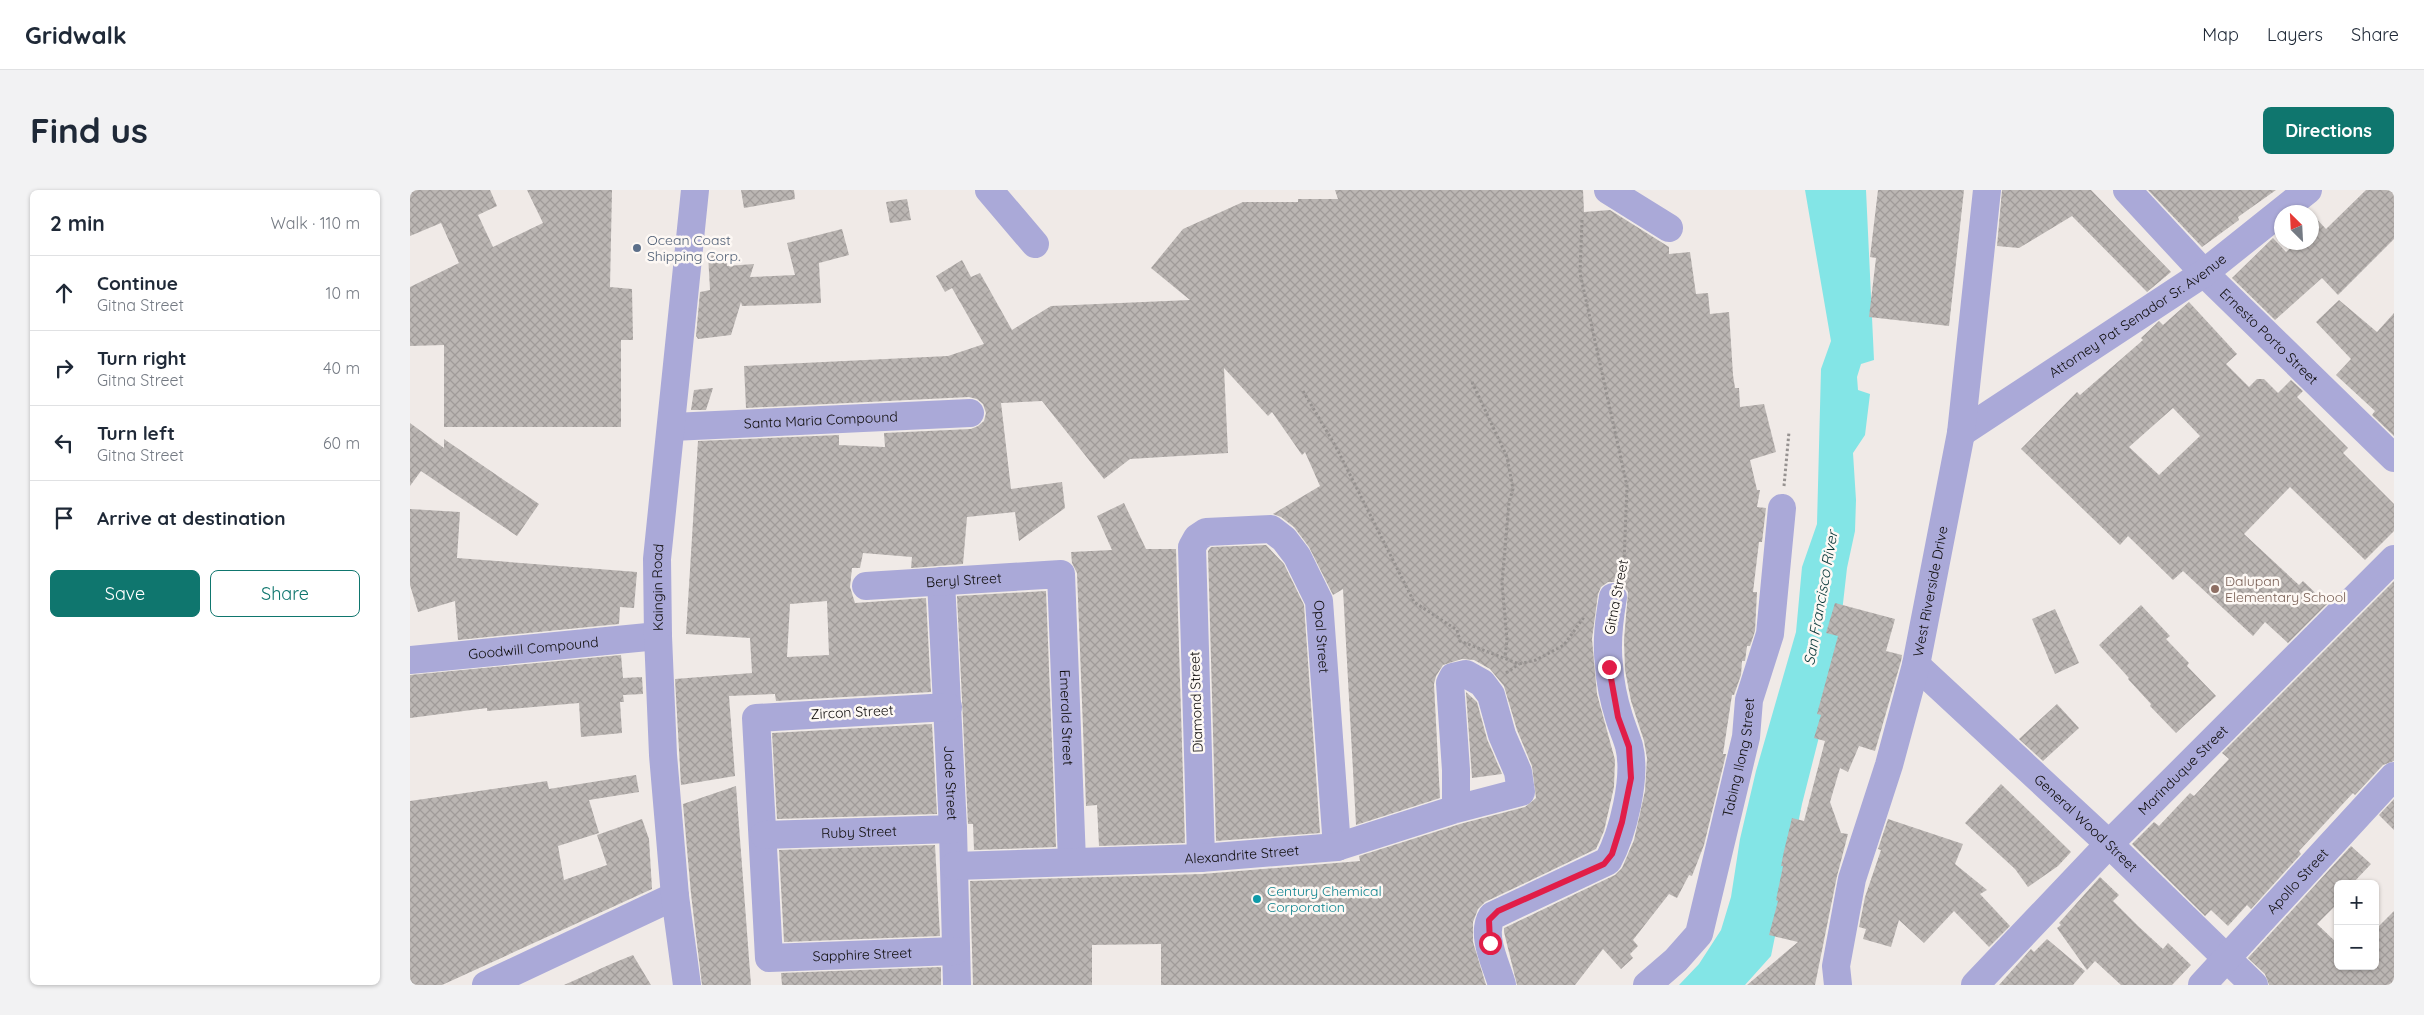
<!DOCTYPE html>
<html lang="en">
<head>
<meta charset="utf-8">
<style>
  body { margin:0; font-family:Quicksand,sans-serif; background:#f2f2f3; color:#1f2937 }
  .controls { position:absolute; right:15px; bottom:15px; display:grid; overflow:hidden; border-radius:8px; box-shadow:0 1px 4px #0004 }
  .controls button { width:45px; height:45px; display:grid; place-items:center; padding:0; border:0; border-bottom:1px solid #e0e1e3; background:#fff; color:#1f2937; font:25px sans-serif }
  .compass { position:absolute; left:1864px; top:15px; width:45px; height:45px; border-radius:50%; background:#fff; box-shadow:0 1px 4px #0004; rotate:336deg }
  .stop { position:absolute; width:15px; height:15px; margin:-11px; border:4px solid #e11d48; border-radius:50%; background:#fff }
  .stop.end { background:#e11d48; border-color:#fff; box-shadow:0 1px 5px #0008 }
  .list { margin:0; padding:0; list-style:none }
  h2 { display:flex; justify-content:space-between; align-items:center; height:65px; margin:0; padding:0 20px; font-size:21px }
  h2 small { font-size:16px; font-weight:400; color:#747a83 }
  .list li { display:grid; grid-template-columns:32px 1fr auto; gap:15px; align-items:center; box-sizing:border-box; height:75px; padding:0 20px; border-top:1px solid #e0e1e3 }
  .list b { display:block; font-size:19px; white-space:nowrap }
  .list p { margin:0; font-size:16px; white-space:nowrap; color:#747a83 }
  .list em { font-size:16px; font-style:normal; color:#747a83 }
  .actions { display:flex; gap:10px; padding:15px 20px }
  .actions a { flex:1; padding:11px 0; border:1px solid #0f766e; border-radius:8px; text-align:center; font-size:18px; color:#0f766e }
  .actions .main { background:#0f766e; color:#fff }
  .icon { flex:none; width:28px; height:28px; fill:none; stroke:currentColor; stroke-width:2; stroke-linecap:round; stroke-linejoin:round }
  .map { position:relative; flex:none; width:1984px; height:795px; overflow:hidden; border-radius:8px }
  header { display:flex; align-items:center; gap:30px; box-sizing:border-box; height:70px; padding:0 25px; background:#fff; border-bottom:1px solid #e0e1e3 }
  header strong { font-size:24px }
  nav { display:flex; gap:28px; margin-inline-start:auto; font-size:18px }
  .intro { display:flex; align-items:center; justify-content:space-between; box-sizing:border-box; height:120px; padding:0 30px }
  h1 { margin:0; font-size:35px }
  .button { padding:12px 22px; border-radius:8px; background:#0f766e; color:#fff; font-size:18px; font-weight:700 }
  main { display:flex; gap:30px; padding:0 30px }
  aside { flex:1; background:#fff; border-radius:8px; box-shadow:0 1px 4px #0004 }
  .map>svg:first-child { display:block }
  .water { fill:#83e5e6 }
  .building { fill:url(#building-cross-hatch); fill-rule:evenodd }
  .lines { fill:none; stroke-linecap:round; stroke-linejoin:round }
  .path { stroke:#969290; stroke-width:3; stroke-dasharray:2.5 2.5; stroke-linecap:butt }
  .minor { stroke:#aaa9d8; stroke-width:28 }
  .route { stroke:#e11d48; stroke-width:6 }
  .service-dot { fill:#5c6f8a; stroke:#fdf8f4; stroke-width:2 }
  .education-dot { fill:#8d6e63; stroke:#fdf8f4; stroke-width:2 }
  .culture-dot { fill:#0f9aa8; stroke:#fdf8f4; stroke-width:2 }
  .labels { text-anchor:middle; stroke-width:5; stroke-linejoin:round; paint-order:stroke }
  .service-label { font-size:14px; fill:#4e5e75; stroke:#fdf8f4; text-anchor:start }
  .street-label { font-size:14px; fill:#0e0c0b; stroke:#fdf8f4 }
  .education-label { font-size:14px; fill:#785e54; stroke:#fdf8f4; text-anchor:start }
  .culture-label { font-size:14px; fill:#0d838f; stroke:#fdf8f4; text-anchor:start }
  .water-label { font-size:15px; font-style:italic; fill:#073839; stroke:#fdf8f4 }
</style>
</head>
<body>
<header>
<strong>Gridwalk</strong>
<nav><a>Map</a><a>Layers</a><a>Share</a></nav>
</header>
<div class="intro"><h1>Find us</h1><a class="button">Directions</a></div>
<main>
<aside>
<h2>2 min<small>Walk · 110 m</small></h2>
<ul class="list">
<li><svg class="icon" aria-label="ahead" viewBox="0 0 24 24"><path d="M12 20V5M6 11l6-6 6 6"/></svg><div><b>Continue</b><p>Gitna Street</p></div><em>10 m</em></li>
<li><svg class="icon" aria-label="right" viewBox="0 0 24 24"><path d="M7 20v-9h11M14 6l5 5-5 5"/></svg><div><b>Turn right</b><p>Gitna Street</p></div><em>40 m</em></li>
<li><svg class="icon" aria-label="left" viewBox="0 0 24 24"><path d="M17 20v-9H6M10 6l-5 5 5 5"/></svg><div><b>Turn left</b><p>Gitna Street</p></div><em>60 m</em></li>
<li><svg class="icon" aria-label="arrive" viewBox="0 0 24 24"><path d="M6 21V4h12l-3 4 3 4H6"/></svg><div><b>Arrive at destination</b></div></li>
</ul>
<div class="actions"><a class="main">Save</a><a>Share</a></div>
</aside>
<div class="map">
<svg width="1984" height="795" viewBox="0 0 1984 795">
  <defs>
    <pattern id="building-cross-hatch" width="8" height="8" patternUnits="userSpaceOnUse" patternTransform="scale(1.25)"><rect width="8" height="8" fill="#bbb6b3"/><path d="M0 0l8 8M0 8l8-8" fill="none" stroke="#a09b99"/></pattern>
  </defs>
  <rect width="100%" height="100%" fill="#f0eae7"/>
  <path class="water" d="M1395,0H1456L1464,170L1451,174L1447,187L1448,200L1460,204L1455,245L1443,263L1446,310L1445,341L1437,378L1425,484L1392,614L1361,766L1335,795H1269L1289,774L1311,740L1321,707L1330,649L1346,581L1386,442L1392,377L1407,334L1411,179L1421,151Z"/>
  <path class="building" d="M0,0H80L87,16L68,25L83,57L133,33L117,0H202L200,97L222,99L223,150H211V237H34V155L0,156V97L49,73L31,33L0,46Z
    M331,0H384L385,9L334,18Z
    M925,0H1173L1174,22L1200,20L1259,57V64L1280,62L1286,104L1298,103L1300,124L1319,122L1323,185L1325,198H1329L1330,217L1354,214L1366,262L1340,270L1347,300H1350L1347,317L1356,318L1352,352H1349L1343,402H1347L1345,441L1340,456H1337L1335,471H1332L1331,485L1324,505H1322L1313,564H1316L1294,655L1282,686L1279,685L1267,708L1259,704L1223,750L1228,756L1220,764L1223,768L1211,779L1193,759L1165,795H1107L1094,742V738L1205,685L1212,678L1224,650L1235,601L1237,568L1234,551L1221,511L1215,480L1214,450L1218,402L1213,395L1205,392H1198L1191,397L1188,404L1182,449L1187,504L1205,570L1204,597L1194,641L1186,659L1075,712L1068,719L1063,732V752L1076,795H751V754L682,755V795H563L560,691L792,684L950,671L949,666L1050,634L1115,617L1126,608L1122,576L1107,540L1094,496L1080,479L1064,470L1052,469L1033,475L1026,486L1024,494L1030,608L946,635L933,399L923,405L899,357L884,337L871,327L863,324L910,296L895,262L892,265L862,222L858,226L814,178L818,263L720,269L694,289L632,211L591,213L601,299L652,292L655,318L609,351L605,322L557,327L553,374L501,378L502,367L453,363L450,378H442L440,397L445,413L516,408L521,502L366,511L365,504L319,506L325,586L271,595L265,489L342,483L340,448L276,444L288,251L429,245V255L475,257L474,243L561,239L568,236L574,231L576,223L573,214L567,209L559,207L336,218L334,176L538,166L574,154L542,98L535,102L526,86L552,70L561,87L570,83L602,140L641,116L780,110L741,78L773,39L833,12H888V9H928ZM417,411L419,465L377,467L380,414Z
    M1468,0H1554L1539,136L1459,127L1466,68L1460,67Z
    M1592,0H1681L1761,82L1737,102L1662,26L1609,58L1587,56Z
    M1738,0H1866L1828,27L1829,30L1792,57Z
    M1956,0H1984V49L1928,105L1912,88L1865,130L1822,88L1863,48L1876,62L1887,52H1902V24L1916,39Z
    M497,9L501,30L480,33L476,12Z
    M432,39L439,65L409,73L411,113L332,116L331,112L321,145L288,149L286,146L290,102L300,100L298,64L316,63L317,76L344,74L340,87L385,85L377,53Z
    M1929,110L1967,142L1984,123V246L1962,225L1965,221L1926,185L1941,169L1906,132Z
    M1779,112L1827,164L1816,174L1839,197L1847,189H1854L1868,203L1881,190L1893,201L1887,207L1938,258L1933,263L1984,314V341L1955,370L1880,297L1834,344L1889,395L1893,391L1917,414L1878,453L1855,432L1843,446L1773,381L1763,390L1718,346L1710,355L1611,259L1667,202L1670,205L1733,150L1731,148L1749,131L1753,135ZM1763,218L1790,246L1749,285L1719,257Z
    M303,198L296,220H281L284,200Z
    M0,233L34,258V249L129,314L107,346L11,281L0,296Z
    M714,313L736,359H766L775,653L689,656L687,615L676,616L667,383L662,373L661,362L702,360L687,326Z
    M0,319L50,322L47,368L227,382L224,418L210,417L209,434L48,450L45,411L8,422L0,395Z
    M856,355L874,374L894,415L910,643L806,651L798,361L801,357Z
    M1984,391V571L1973,575L1945,605L1943,603L1889,661L1891,664L1841,719L1837,715L1818,736L1801,720L1795,726L1722,654L1744,632L1749,636L1780,603L1784,606L1819,569L1812,563Z
    M636,401L646,657L564,660L563,634H558L547,406Z
    M1425,413L1485,429L1476,461L1492,465L1491,471L1465,561L1449,556L1438,582L1430,578L1420,612L1431,643L1438,644L1427,686L1405,795H1337L1388,752L1359,745L1368,711L1366,710L1373,676H1371L1374,661L1382,628L1394,631L1415,551L1404,548L1411,525L1407,524L1428,446L1416,443Z
    M1731,415L1760,446L1756,449L1779,473L1777,476L1806,506L1766,543L1740,516L1741,514L1718,489L1719,488L1689,455Z
    M1645,419L1669,473L1645,484L1622,429Z
    M211,465L213,488L232,487L233,504L213,505L214,512H210L212,543L171,547L169,513L77,521V518L0,528V485Z
    M1056,502L1067,512L1077,549L1092,584L1062,588Z
    M1647,514L1669,538L1633,571L1609,549Z
    M522,534L527,624L367,629L362,543Z
    M226,585L229,602L179,610L189,643L148,656L154,690L197,675L187,645L232,629L239,649L242,699L32,795H0V611L137,591L139,599Z
    M1591,594L1661,662L1648,676L1618,697L1605,679L1555,633Z
    M326,596L341,795H292L281,704L273,614Z
    M1984,609V640L1969,625Z
    M1478,629L1553,654L1545,674L1577,700L1570,704L1600,736L1579,757L1544,721L1514,753L1489,730L1481,757L1453,749L1456,739L1449,737L1455,707L1471,660L1468,659Z
    M525,655L530,746L374,752L369,660Z
    M1941,656L1961,674L1942,694H1928V713L1907,734L1928,754V776H1965V740L1984,721V795H1859L1855,784L1838,768Z
    M1690,687L1709,705L1703,711L1728,736L1753,759L1758,753L1781,775L1762,795H1711L1685,771L1677,780L1647,738L1651,735L1649,733Z
    M1637,749L1675,781L1663,795H1589L1621,759L1624,762Z
    M223,765L241,795H154L201,774Z
    M531,777V795H372L371,783Z"/>
  <g class="lines">
    <path class="path" d="M1172,30L1170,83L1217,296L1214,372L1210,384
      M1062,192L1097,267L1103,299L1099,312L1092,393L1097,450L1095,468
      M893,201L926,257L1004,412L1047,440L1050,451L1109,474L1126,470L1154,455L1174,427
      M1374,296L1379,242
      M1096,483L1109,474"/>
    <g class="minor">
      <path d="M579,0L625,54"/>
      <path d="M1198,0L1259,38"/>
      <path id="s1" d="M1717,0L1794,83L1984,268"/>
      <path id="s2" d="M262,237L560,223"/>
      <path id="s3" d="M1551,243L1794,83L1898,0"/>
      <path id="s4" d="M531,391L543,639L547,795"/>
      <path id="s5" d="M456,396L651,384L662,671"/>
      <path id="s6" d="M0,470L248,446"/>
      <path id="s7" d="M1506,475L1699,654L1844,795"/>
      <path id="s8" d="M538,517L346,528L359,768L545,761"/>
      <path id="s9" d="M354,645L543,639"/>
      <path id="s10" d="M791,668L782,357L787,348L796,342L861,339L874,349L887,366L909,411L927,657"/>
      <path id="s11" d="M544,676L791,668L927,657L1046,619L1111,602L1108,582L1092,545L1081,505L1072,493L1056,484L1043,487L1040,493L1046,580V619"/>
      <path d="M76,795L265,706"/>
      <path id="s12" d="M277,795L265,706L253,565L248,446L247,369L285,0"/>
      <path d="M1092,795C1087,776 1070,745 1082,726L1198,671C1213,643 1227,587 1219,556C1216,546 1212,537 1209,527C1204,511 1200,492 1199,475C1196,452 1199,430 1203,407"/>
      <path id="s13" d="M1237,795L1266,770L1289,744L1336,547L1339,510L1360,444L1372,318"/>
      <path id="s14" d="M1428,795L1426,776L1442,689L1479,575L1506,475L1551,243L1577,0"/>
      <path id="s15" d="M1565,795L1699,654L1984,369"/>
      <path id="s16" d="M1792,795L1984,586"/>
    </g>
  </g>
  <g class="lines">
    <path class="route" d="M1080,753L1079,730L1088,721L1194,674L1202,664L1212,632L1221,588L1219,557L1208,527L1199,477"/>
  </g>
  <circle class="service-dot" cx="227" cy="58" r="5"/>
  <circle class="education-dot" cx="1805" cy="399" r="5"/>
  <circle class="culture-dot" cx="847" cy="709" r="5"/>
  <g class="labels">
    <g class="service-label">
      <text x="237" y="55">Ocean Coast<tspan x="237" dy="16">Shipping Corp.</tspan></text>
    </g>
    <g class="street-label">
      <text dy="5" stroke="none"><textPath href="#s3" startOffset="212">Attorney Pat Senador Sr. Avenue</textPath></text>
      <text dy="5" stroke="none"><textPath href="#s1" startOffset="204">Ernesto Porto Street</textPath></text>
      <text dy="5" stroke="none"><textPath href="#s2" startOffset="149">Santa Maria Compound</textPath></text>
      <text dy="5" stroke="none"><textPath href="#s5" startOffset="98">Beryl Street</textPath></text>
      <text dy="5" stroke="none"><textPath href="#s12" startOffset="399">Kaingin Road</textPath></text>
      <text dy="5" stroke="none"><textPath href="#s14" startOffset="406">West Riverside Drive</textPath></text>
      <text transform="translate(1206 407) rotate(-79)" y="5">Gitna Street</text>
      <text dy="5" stroke="none"><textPath href="#s10" startOffset="521">Opal Street</textPath></text>
      <text dy="5" stroke="none"><textPath href="#s6" startOffset="124">Goodwill Compound</textPath></text>
      <text transform="translate(786 512) rotate(-92)" y="5">Diamond Street</text>
      <text transform="translate(442 522) rotate(-3)" y="5">Zircon Street</text>
      <text dy="5" stroke="none"><textPath href="#s5" startOffset="339">Emerald Street</textPath></text>
      <text dy="5" stroke="none"><textPath href="#s13" startOffset="254">Tabing Ilong Street</textPath></text>
      <text dy="5" stroke="none"><textPath href="#s15" startOffset="299">Marinduque Street</textPath></text>
      <text dy="5" stroke="none"><textPath href="#s4" startOffset="202">Jade Street</textPath></text>
      <text dy="5" stroke="none"><textPath href="#s7" startOffset="232">General Wood Street</textPath></text>
      <text dy="5" stroke="none"><textPath href="#s9" startOffset="95">Ruby Street</textPath></text>
      <text dy="5" stroke="none"><textPath href="#s11" startOffset="288">Alexandrite Street</textPath></text>
      <text dy="5" stroke="none"><textPath href="#s16" startOffset="141">Apollo Street</textPath></text>
      <text dy="5" stroke="none"><textPath href="#s8" startOffset="526">Sapphire Street</textPath></text>
    </g>
    <g class="education-label">
      <text x="1815" y="396">Dalupan<tspan x="1815" dy="16">Elementary School</tspan></text>
    </g>
    <g class="culture-label">
      <text x="857" y="706">Century Chemical<tspan x="857" dy="16">Corporation</tspan></text>
    </g>
    <g class="water-label">
      <text transform="translate(1411 408) rotate(-80)" y="5">San Francisco River</text>
    </g>
  </g>
</svg>
<div class="controls">
<button>+</button>
<button>−</button>
</div>
<svg class="compass" viewBox="-18 -18 36 36"><path d="M0-13l5 13h-10z" fill="#e53935"/><path d="M0 13l5-13h-10z" fill="#747a83"/></svg>
<div class="stop" style="left:1080px;top:753px"></div>
<div class="stop end" style="left:1199px;top:477px"></div>
</div>
</main>
</body>
</html>
